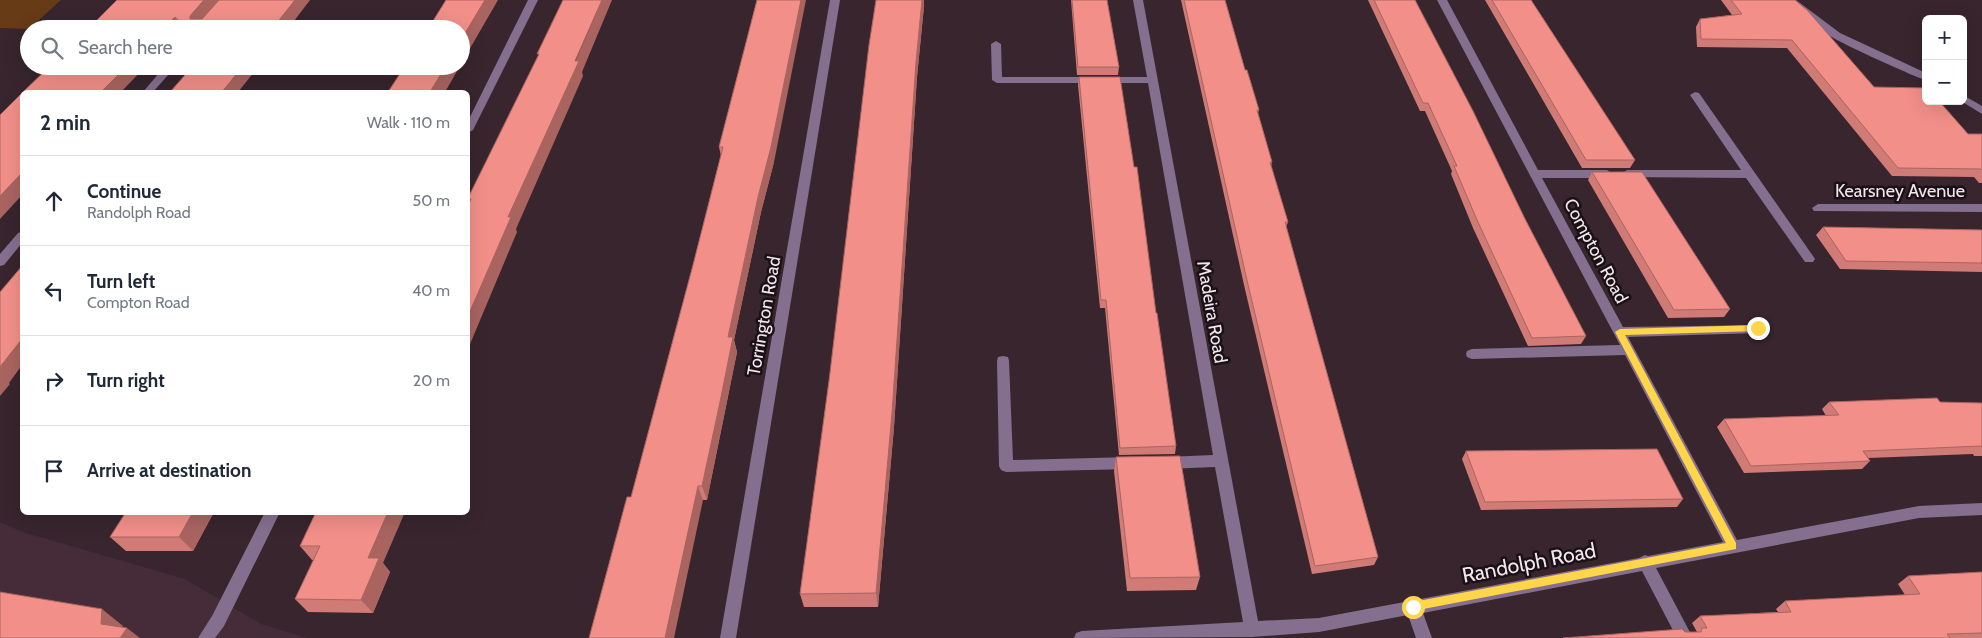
<!DOCTYPE html>
<html lang="en">
<head>
<meta charset="utf-8">
<style>
  body { margin:0; font-family:Cabin,sans-serif; background:#f2f2f3; color:#1f2937 }
  .controls { position:absolute; right:15px; top:15px; display:grid; overflow:hidden; border-radius:8px; box-shadow:0 5px 20px #0002 }
  .controls button { width:45px; height:45px; display:grid; place-items:center; padding:0; border:0; border-bottom:1px solid #e0e1e3; background:#fff; color:#1f2937; font:25px sans-serif }
  .stop { position:absolute; width:15px; height:15px; margin:-11px; border:4px solid #ffd54a; border-radius:50%; background:#fff }
  .stop.end { background:#ffd54a; border-color:#fff; box-shadow:0 1px 5px #0008 }
  .list { margin:0; padding:0; list-style:none }
  h2 { display:flex; justify-content:space-between; align-items:center; height:65px; margin:0; padding:0 20px; font-size:21px }
  h2 small { font-size:16px; font-weight:400; color:#747a83 }
  .list li { display:grid; grid-template-columns:32px 1fr auto; gap:15px; align-items:center; box-sizing:border-box; height:90px; padding:0 20px; border-top:1px solid #e0e1e3 }
  .list b { display:block; font-size:19px; white-space:nowrap }
  .list p { margin:0; font-size:16px; white-space:nowrap; color:#747a83 }
  .list em { font-size:16px; font-style:normal; color:#747a83 }
  .icon { flex:none; width:28px; height:28px; fill:none; stroke:currentColor; stroke-width:2; stroke-linecap:round; stroke-linejoin:round }
  .map { position:relative; flex:none; width:1982px; height:638px; overflow:hidden }
  .search { position:absolute; background:#fff; box-shadow:0 5px 20px #0002; left:20px; top:20px; width:450px; height:55px; display:flex; align-items:center; gap:12px; box-sizing:border-box; padding:0 18px; border-radius:28px; color:#747a83; font-size:19px }
  .panel { position:absolute; background:#fff; box-shadow:0 5px 20px #0002; left:20px; top:90px; width:450px; height:425px; border-radius:8px }
  .map>svg:first-child { display:block }
  .built { fill:#452c38 }
  .green { fill:#663b15 }
  .lines { fill:none; stroke-linecap:round; stroke-linejoin:round }
  .minor { fill:#856f8f; fill-rule:evenodd }
  .wall { fill:#d07b76 }
  .shaded-wall { fill:#a96460 }
  .building { fill:#f28f89; stroke:#a96460 }
  .route { fill:#ffd54a }
  .labels { text-anchor:middle; stroke-width:5; stroke-linejoin:round; paint-order:stroke }
  .street-label { font-size:18px; fill:#f3e6ec; stroke:#1a1115 }
  .near-street-label { font-size:21px; fill:#f3e6ec; stroke:#1a1115 }
</style>
</head>
<body>
<div class="map">
<svg width="1982" height="638" viewBox="0 0 1982 638">
  <rect width="100%" height="100%" fill="#38252e"/>
  <path class="built" d="M0,522L23,532L185,579L261,624L307,638H0Z"/>
  <path class="green" d="M0,0H61L29,29L0,28Z"/>
  <g class="lines">
    <path class="minor" d="M528,0H538L473,130L468,133V121Z
      M830,0H840L736,638H720Z
      M1133,0H1143L1258,621L1319,618L1639,558L1645,555L1648,556L1723,542L1625,355L1472,359L1467,357L1466,354L1467,351L1472,349L1620,345L1437,0H1447L1538,170H1607L1613,174L1607,178H1542L1623,327L1762,325L1764,328L1762,331L1758,333L1628,337L1737,540L1919,506L1982,503V515L1919,518L1656,568L1693,638H1677L1642,571L1423,613L1432,638H1416L1408,615L1319,632L1252,637L1074,638L1076,633L1082,631L1243,622L1215,467L1166,469L1161,467L1159,463L1161,459L1166,457L1213,455L1148,83H997L992,80L991,44L996,41L1001,44L1002,77H1147Z
      M1785,0H1796L1840,33L1926,73V80C1915,77 1904,71 1894,67C1857,50 1812,32 1785,0Z
      M165,66H176L153,92H143Z
      M1695,92L1699,93L1813,256L1815,259L1813,262H1805L1746,178L1623,177L1621,174L1627,170H1741L1690,95Z
      M1963,95L1982,106V114L1961,101H1963Z
      M1818,204H1982V212L1814,211L1812,208Z
      M22,232V243L4,265L0,266V254L18,233Z
      M1003,356L1008,357L1009,361L1013,460L1131,457L1136,459L1138,463L1136,467L1131,469L1006,472L1001,470L999,466L997,361L998,357Z
      M265,512H280L224,626L215,638H198L212,616Z"/>
  </g>
  <path class="wall" d="M117,0L288,29H88Z
    M757,0L774,162L761,212L734,340L737,352L707,500L631,497L693,265L721,156L719,147Z
    M1071,0H1107L1119,67L1118,75H1077Z
    M1181,0H1225L1245,70L1259,110L1258,113L1272,162L1271,166L1288,222L1286,227L1378,557L1374,565L1312,574L1244,285Z
    M1368,0H1415L1525,219L1586,336L1581,344L1528,346L1473,228L1451,174L1452,171L1425,111H1420Z
    M1485,0H1531L1635,160L1630,168H1582Z
    M1721,0H1795L1874,87L1968,134H1982V183H1979L1974,177L1892,176L1787,48L1697,47L1696,27L1700,19L1732,15Z
    M924,6L917,77L894,427L878,607H804L800,594L829,381Z
    M1079,77L1156,313L1176,446L1175,454L1119,455L1105,308H1100L1078,85Z
    M1592,172L1730,309L1724,317L1668,318L1588,180Z
    M1823,227L1982,230V272L1840,269L1816,235Z
    M1829,402L1982,403V456H1974L1973,454L1868,458L1870,461L1862,469L1744,473L1717,427L1724,419L1826,416L1822,409Z
    M1466,451L1683,499L1677,507L1481,510L1462,459Z
    M1116,457L1200,577L1196,590L1127,591L1114,471Z
    M126,512H214L193,551H126L110,537Z
    M316,512L383,563L390,572L373,613L308,612L295,599L314,560H312L300,546Z
    M1982,572V638H1563L1697,632L1692,623L1700,616L1778,612L1776,609L1785,601L1905,595L1898,584L1908,576Z"/>
  <path class="shaded-wall" d="M204,0H221L197,28L190,19V16Z
    M295,0H310L288,29H272Z
    M485,0H498L461,64V40Z
    M602,0H612L582,72L583,76L516,229L517,232L468,349V316L508,217Z
    M801,0H806L774,162L761,212L734,340L737,352L707,500L702,486L728,337Z
    M922,0H924V6L917,77L894,427L878,607L876,593L916,62Z
    M175,17L182,29H163Z
    M127,66H146L121,92H101Z
    M243,66H259L238,92H222Z
    M446,66H460L445,92H430Z
    M22,173V195L0,219V196Z
    M22,339V365L9,383L10,384L0,396V367Z
    M698,486L703,500L674,638H665Z
    M193,512H214L193,551L179,537Z
    M388,512H405L383,563L390,572L373,613L361,600L368,558Z
    M102,609L123,626L122,635L127,628L140,638H119L101,624Z"/>
  <path class="building" d="M117,0H204L190,16V19H202L219,0H295L272,29H188L175,17L163,29H88Z
    M446,0H485L461,40V29H428Z
    M563,0H602L575,61H579L508,217H511L468,316V206L471,199H468V198L539,54H537Z
    M757,0H801L771,147L758,197L728,337H733L720,402L702,486H698L665,638H589L627,497H631L693,265L723,147H719Z
    M876,0H922L916,62L892,413L876,593L800,594L829,381L869,45Z
    M1072,0H1107L1119,67H1078Z
    M1184,0H1225L1245,70H1247L1259,110H1257L1272,162H1270L1288,222H1285L1378,557L1315,566L1246,276Z
    M1374,0H1415L1473,111L1525,219L1586,336L1532,338L1477,220L1454,166H1457L1428,103H1423Z
    M1492,0H1531L1635,160H1586Z
    M1731,0H1795L1808,11L1874,87L1926,88V101H1939L1968,134H1982V170L1981,169L1898,168L1792,40L1701,39L1700,19L1742,14Z
    M50,66H127L101,92H23Z
    M193,66H243L222,92H170Z
    M405,66H446L430,92H388Z
    M1079,77H1120L1134,167H1137L1156,313H1157L1176,446L1120,448L1106,300H1101Z
    M22,93V173L0,196V115Z
    M1592,172H1642L1730,309L1674,310Z
    M1823,227L1982,230V263L1846,261Z
    M22,266V339L0,367V292Z
    M1937,398L1940,402L1982,403V447L1981,446L1863,451L1870,461L1751,466L1724,419L1839,415L1829,402Z
    M1657,449L1683,499L1485,502L1466,451Z
    M1180,456L1200,577L1130,578L1116,457Z
    M126,512H193L179,537H110Z
    M316,512H388L368,558H379L361,600L295,599L320,546H300Z
    M1982,572V633L1947,634L1950,638H1563L1682,629L1685,632H1701L1702,628H1707L1700,616L1791,612L1785,601L1920,594L1908,576Z
    M0,592L102,609L101,624L127,628L120,638H0Z"/>
  <path class="route" d="M1758,325L1762,328L1758,331L1625,335L1736,543V549L1413,611L1409,610L1408,607L1413,602L1726,543L1615,332L1620,329Z"/>
  <g class="labels">
    <g class="street-label">
      <text x="1900" y="197">Kearsney Avenue</text>
      <text transform="translate(1596 251) rotate(62)" y="6">Compton Road</text>
      <text transform="translate(1212 312) rotate(80)" y="6">Madeira Road</text>
      <text transform="translate(764 316) rotate(-80)" y="6">Torrington Road</text>
    </g>
    <g class="near-street-label">
      <text transform="translate(1529 563) rotate(-11)" y="7">Randolph Road</text>
    </g>
  </g>
</svg>
<div class="controls">
<button>+</button>
<button>−</button>
</div>
<div class="stop" style="left:1413px;top:607px"></div>
<div class="stop end" style="left:1758px;top:328px"></div>
<div class="search"><svg class="icon" aria-label="search" viewBox="0 0 24 24"><circle cx="10" cy="10" r="6"/><path d="M15 15l6 6"/></svg>Search here</div>
<section class="panel">
<h2>2 min<small>Walk · 110 m</small></h2>
<ul class="list">
<li><svg class="icon" aria-label="ahead" viewBox="0 0 24 24"><path d="M12 20V5M6 11l6-6 6 6"/></svg><div><b>Continue</b><p>Randolph Road</p></div><em>50 m</em></li>
<li><svg class="icon" aria-label="left" viewBox="0 0 24 24"><path d="M17 20v-9H6M10 6l-5 5 5 5"/></svg><div><b>Turn left</b><p>Compton Road</p></div><em>40 m</em></li>
<li><svg class="icon" aria-label="right" viewBox="0 0 24 24"><path d="M7 20v-9h11M14 6l5 5-5 5"/></svg><div><b>Turn right</b></div><em>20 m</em></li>
<li><svg class="icon" aria-label="arrive" viewBox="0 0 24 24"><path d="M6 21V4h12l-3 4 3 4H6"/></svg><div><b>Arrive at destination</b></div></li>
</ul>
</section>
</div>
</body>
</html>
